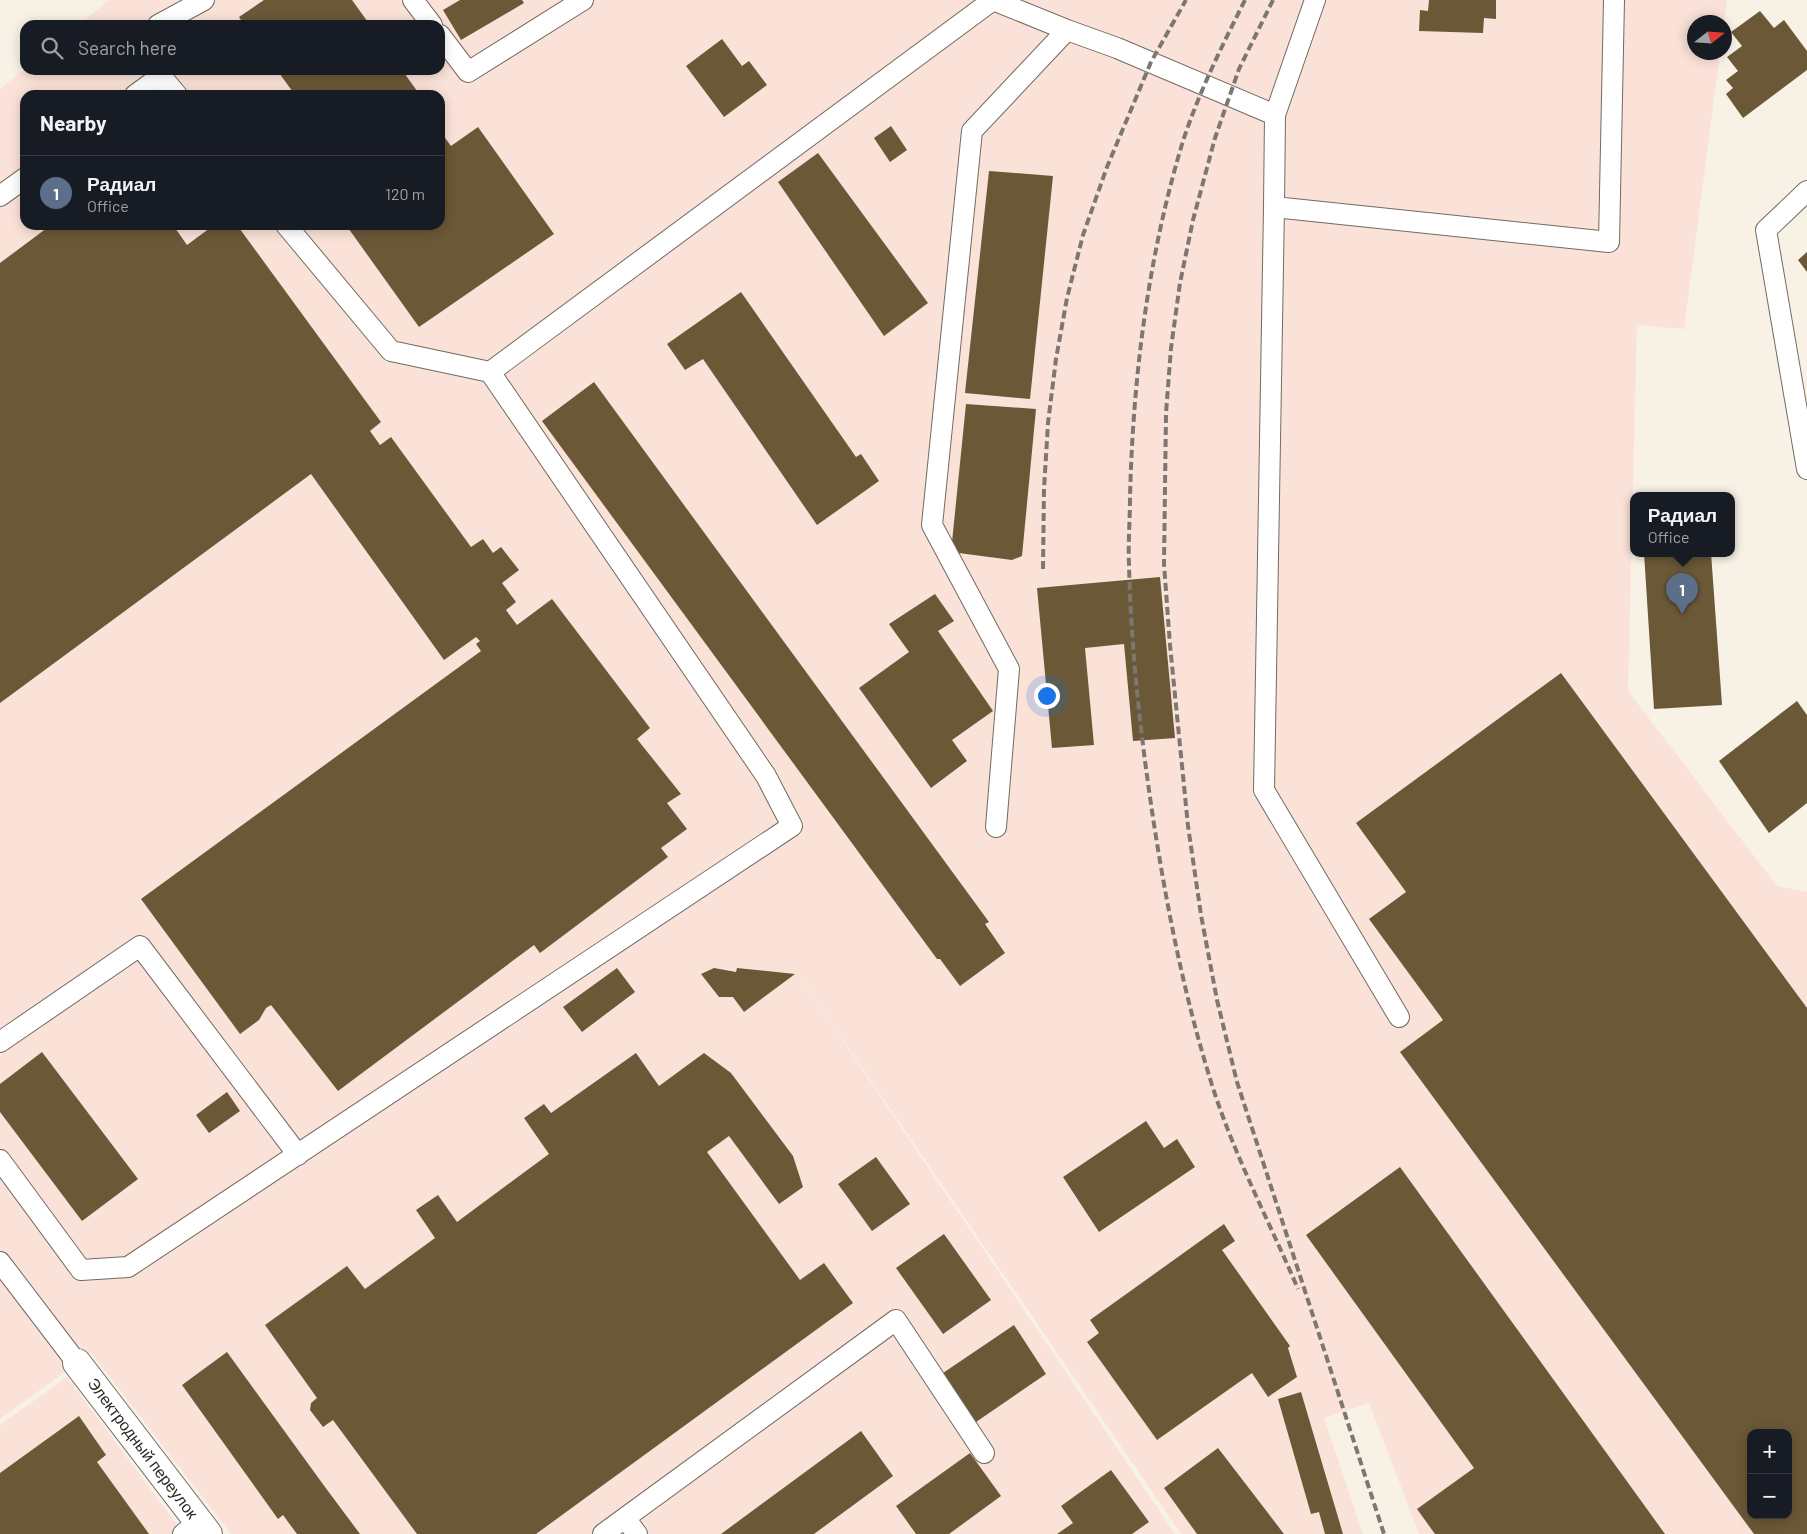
<!DOCTYPE html>
<html lang="en">
<head>
<meta charset="utf-8">
<style>
  body { margin:0; font-family:Barlow,sans-serif; background:#20242c; color:#f1f3f6 }
  .controls { position:absolute; right:15px; bottom:15px; display:grid; overflow:hidden; border-radius:10px; box-shadow:0 2px 12px #0003 }
  .controls button { width:45px; height:45px; display:grid; place-items:center; padding:0; border:0; border-bottom:1px solid #363941; background:#171b24; color:#f1f3f6; font:25px sans-serif }
  .compass { position:absolute; left:1687px; top:15px; width:45px; height:45px; border-radius:50%; background:#171b24; box-shadow:0 2px 12px #0003; rotate:73deg }
  .you { position:absolute; left:1046px; top:695px; width:18px; height:18px; margin:-12px; border:4px solid #fff; border-radius:50%; background:#1a73e8; box-shadow:0 0 0 8px #1a73e833 }
  .badge { display:grid; place-items:center; width:32px; height:32px; border-radius:50%; background:#768432; color:#fff; font-size:16px; font-weight:700 }
  .pin { position:absolute; translate:-50% -41px; filter:drop-shadow(0 1px 2px #0008) }
  .pin::after { content:''; position:absolute; top:26px; width:18px; height:15px; background:inherit; clip-path:polygon(0 0,100% 0,50% 100%) }
  .popup { position:absolute; left:1630px; top:492px; width:105px; height:65px; box-sizing:border-box; display:grid; place-content:center; border-radius:10px; background:#171b24; filter:drop-shadow(0 1px 4px #0005); font-size:16px; white-space:nowrap; color:#9ea1a6 }
  .popup b { font-size:19px; color:#f1f3f6 }
  .popup::after { content:''; position:absolute; left:50%; top:100%; margin-left:-10px; border:10px solid transparent; border-top-color:#171b24 }
  .list { margin:0; padding:0; list-style:none }
  h2 { display:flex; justify-content:space-between; align-items:center; height:65px; margin:0; padding:0 20px; font-size:21px }
  h2 small { font-size:16px; font-weight:400; color:#9ea1a6 }
  .list li { display:grid; grid-template-columns:32px 1fr auto; gap:15px; align-items:center; box-sizing:border-box; height:75px; padding:0 20px; border-top:1px solid #363941 }
  .list b { display:block; font-size:19px; white-space:nowrap }
  .list p { margin:0; font-size:16px; white-space:nowrap; color:#9ea1a6 }
  .list em { font-size:16px; font-style:normal; color:#9ea1a6 }
  .icon { flex:none; width:28px; height:28px; fill:none; stroke:currentColor; stroke-width:2; stroke-linecap:round; stroke-linejoin:round }
  .map { position:relative; flex:none; width:1807px; height:1534px; overflow:hidden }
  .search { position:absolute; background:#171b24; box-shadow:0 2px 12px #0003; left:20px; top:20px; width:425px; height:55px; display:flex; align-items:center; gap:12px; box-sizing:border-box; padding:0 18px; border-radius:15px; color:#9ea1a6; font-size:19px }
  .panel { position:absolute; background:#171b24; box-shadow:0 2px 12px #0003; left:20px; top:90px; width:425px; height:140px; border-radius:15px }
  .map>svg:first-child { display:block }
  .industrial { fill:#fbe2d9; fill-rule:evenodd }
  .building { fill:#6a5837; fill-rule:evenodd }
  .lines { fill:none; stroke-linecap:round; stroke-linejoin:round }
  .lane-casing { stroke:#716b61; stroke-width:22 }
  .street-casing { stroke:#716b61; stroke-width:30 }
  .lane { stroke:#fff; stroke-width:20 }
  .street { stroke:#fff; stroke-width:28 }
  .rail { stroke:#7c7771; stroke-width:4; stroke-dasharray:8 4; stroke-linecap:butt }
  .labels { text-anchor:middle; stroke-width:5; stroke-linejoin:round; paint-order:stroke }
  .street-label { font-size:16px; fill:#2c2925; stroke:#fff }
</style>
</head>
<body>
<div class="map">
<svg width="1807" height="1534" viewBox="0 0 1807 1534">
  <rect width="100%" height="100%" fill="#f8f1e6"/>
  <path class="industrial" d="M109,0H1727L1724,22H1694V52L1720,53L1684,329L1637,325L1628,691L1777,886L1807,892V1534H1419L1369,1403L1324,1418L1363,1534H1181L791,964L1175,1534H231L91,1353L0,1419V89L25,69L440,70V25H79ZM25,95H440V225H25ZM1751,1433H1788V1515H1751Z
    M67,1377L184,1534H0V1425Z"/>
  <path class="building" d="M264,0H352L370,25H244L239,17Z
    M460,0H522L524,3L461,40L443,10Z
    M1429,0H1496V19L1484,18L1483,33L1419,31L1420,10L1428,11Z
    M1760,11L1774,28L1784,20L1807,51V70L1743,118L1726,94L1733,88L1726,80L1738,71L1727,57L1742,46L1731,32Z
    M722,39L742,66L749,61L767,85L724,117L686,66Z
    M277,70H402L420,95H295Z
    M891,126L907,150L890,162L874,138Z
    M478,127L554,234L419,327L346,225H440V131L451,146Z
    M818,153L928,303L884,336L778,182Z
    M989,171L1053,176L1030,399L965,393Z
    M51,225H173L187,245L214,225H237L381,422L370,431L380,445L391,437L471,547L483,539L493,553L501,547L519,570L502,583L516,602L506,610L517,625L552,599L650,728L637,739L681,794L667,803L687,829L661,848L668,857L540,953L534,945L338,1091L271,1005L266,1008L259,1020L240,1034L141,899L481,651L476,644L480,641L476,637L444,660L311,474L0,703V263Z
    M1807,252V272L1798,260Z
    M741,292L856,457L861,454L879,481L817,525L703,359L685,370L667,344Z
    M594,382L989,922L985,924L1005,953L960,986L940,959H937L542,421Z
    M966,404L1036,409L1022,556L1012,560L951,552Z
    M1644,553H1711L1722,705L1654,709Z
    M1160,577L1175,738L1133,741L1124,644L1085,648L1094,745L1052,748L1037,588Z
    M935,594L954,621L938,631L993,711L952,740L967,761L931,788L859,688L909,652L889,624Z
    M1561,673L1807,1008V1534H1754L1400,1052L1443,1020L1369,919L1406,892L1356,823ZM1751,1433H1788V1515H1751Z
    M1797,701L1807,715V803L1769,833L1719,761Z
    M617,968L635,992L582,1032L563,1007Z
    M714,968L736,972L737,968L795,974L744,1012L733,997H719L701,974Z
    M42,1052L138,1179L82,1221L0,1112V1084Z
    M636,1053L659,1086L704,1053L731,1073L793,1156L803,1187L779,1204L729,1136L707,1152L800,1280L824,1263L853,1303L536,1534H417L333,1420L323,1427L310,1410L311,1403L317,1398L265,1325L347,1266L365,1289L435,1238L416,1210L438,1195L457,1222L549,1154L524,1118L544,1104L551,1113Z
    M227,1092L240,1111L209,1133L196,1115Z
    M1146,1121L1164,1148L1177,1139L1195,1167L1099,1232L1063,1177Z
    M876,1157L910,1204L872,1231L838,1184Z
    M1400,1167L1665,1534H1435L1417,1509L1474,1468L1306,1235Z
    M1224,1224L1235,1241L1222,1250L1290,1346L1288,1348L1297,1377L1268,1397L1252,1373L1157,1440L1087,1342L1099,1333L1090,1320Z
    M944,1234L991,1300L943,1334L896,1268Z
    M1014,1325L1046,1374L976,1422L943,1373Z
    M227,1352L325,1487L360,1534H297L283,1515L278,1519L182,1385Z
    M1301,1392L1343,1534H1325L1319,1512L1311,1514L1278,1399Z
    M79,1416L106,1455L97,1462L149,1534H0V1473Z
    M861,1431L893,1476L814,1534H721Z
    M1218,1448L1284,1534H1197L1164,1488Z
    M970,1453L1001,1496L949,1534H916L896,1506Z
    M1111,1470L1149,1522L1132,1534H1057L1073,1523L1061,1506Z"/>
  <g class="lines">
    <g class="lane-casing">
      <path id="lane" d="M413,0L432,25
        M1315,0L1275,115L1274,207L1609,242L1614,0
        M158,25L204,0
        M440,35L468,72L583,0
        M161,76L177,95
        M135,95L161,76L154,70
        M1807,191L1766,230L1807,469
        M0,196L25,178
        M1274,207L1264,790L1399,1017
        M286,225L391,351L490,372
        M996,827L1009,669L932,525L972,131L1067,30L1117,48L1275,115
        M0,1042L140,946L298,1155
        M0,1160L81,1270L128,1267L792,826L766,776L490,372L993,0L1067,30
        M0,1262L77,1363
        M625,1518L637,1534
        M183,1534L199,1522
        M603,1534L896,1320L984,1453"/>
    </g>
    <g class="street-casing">
      <path id="street" d="M77,1363L208,1534"/>
    </g>
    <use href="#lane" class="lane"/>
    <use href="#street" class="street"/>
    <path class="rail" d="M1245,0C1222,46 1199,92 1183,141C1148,256 1133,377 1130,497C1130,520 1128,542 1129,564C1131,647 1140,730 1152,811C1166,904 1184,996 1212,1085C1234,1155 1269,1221 1298,1289
      M1273,0L1239,69L1215,138L1193,220L1180,283L1171,348L1166,413L1164,564L1170,645L1188,826L1201,915L1217,1000L1237,1082L1384,1534
      M1043,569L1044,489L1048,423L1056,359L1067,298L1083,235L1107,167L1151,62L1186,0"/>
  </g>
  <g class="labels">
    <g class="street-label">
      <text transform="translate(143 1448) rotate(53)" y="6">Электродный переулок</text>
    </g>
  </g>
</svg>
<div class="controls">
<button>+</button>
<button>−</button>
</div>
<svg class="compass" viewBox="-18 -18 36 36"><path d="M0-13l5 13h-10z" fill="#e53935"/><path d="M0 13l5-13h-10z" fill="#9ea1a6"/></svg>
<div class="you"></div>
<div class="pin badge" style="left:1682px;top:614px;background:#5c6f8a">1</div>
<div class="popup"><b>Радиал</b>Office</div>
<div class="search"><svg class="icon" aria-label="search" viewBox="0 0 24 24"><circle cx="10" cy="10" r="6"/><path d="M15 15l6 6"/></svg>Search here</div>
<section class="panel">
<h2>Nearby<small></small></h2>
<ul class="list">
<li><span class="badge" style="background:#5c6f8a">1</span><div><b>Радиал</b><p>Office</p></div><em>120 m</em></li>
</ul>
</section>
</div>
</body>
</html>
